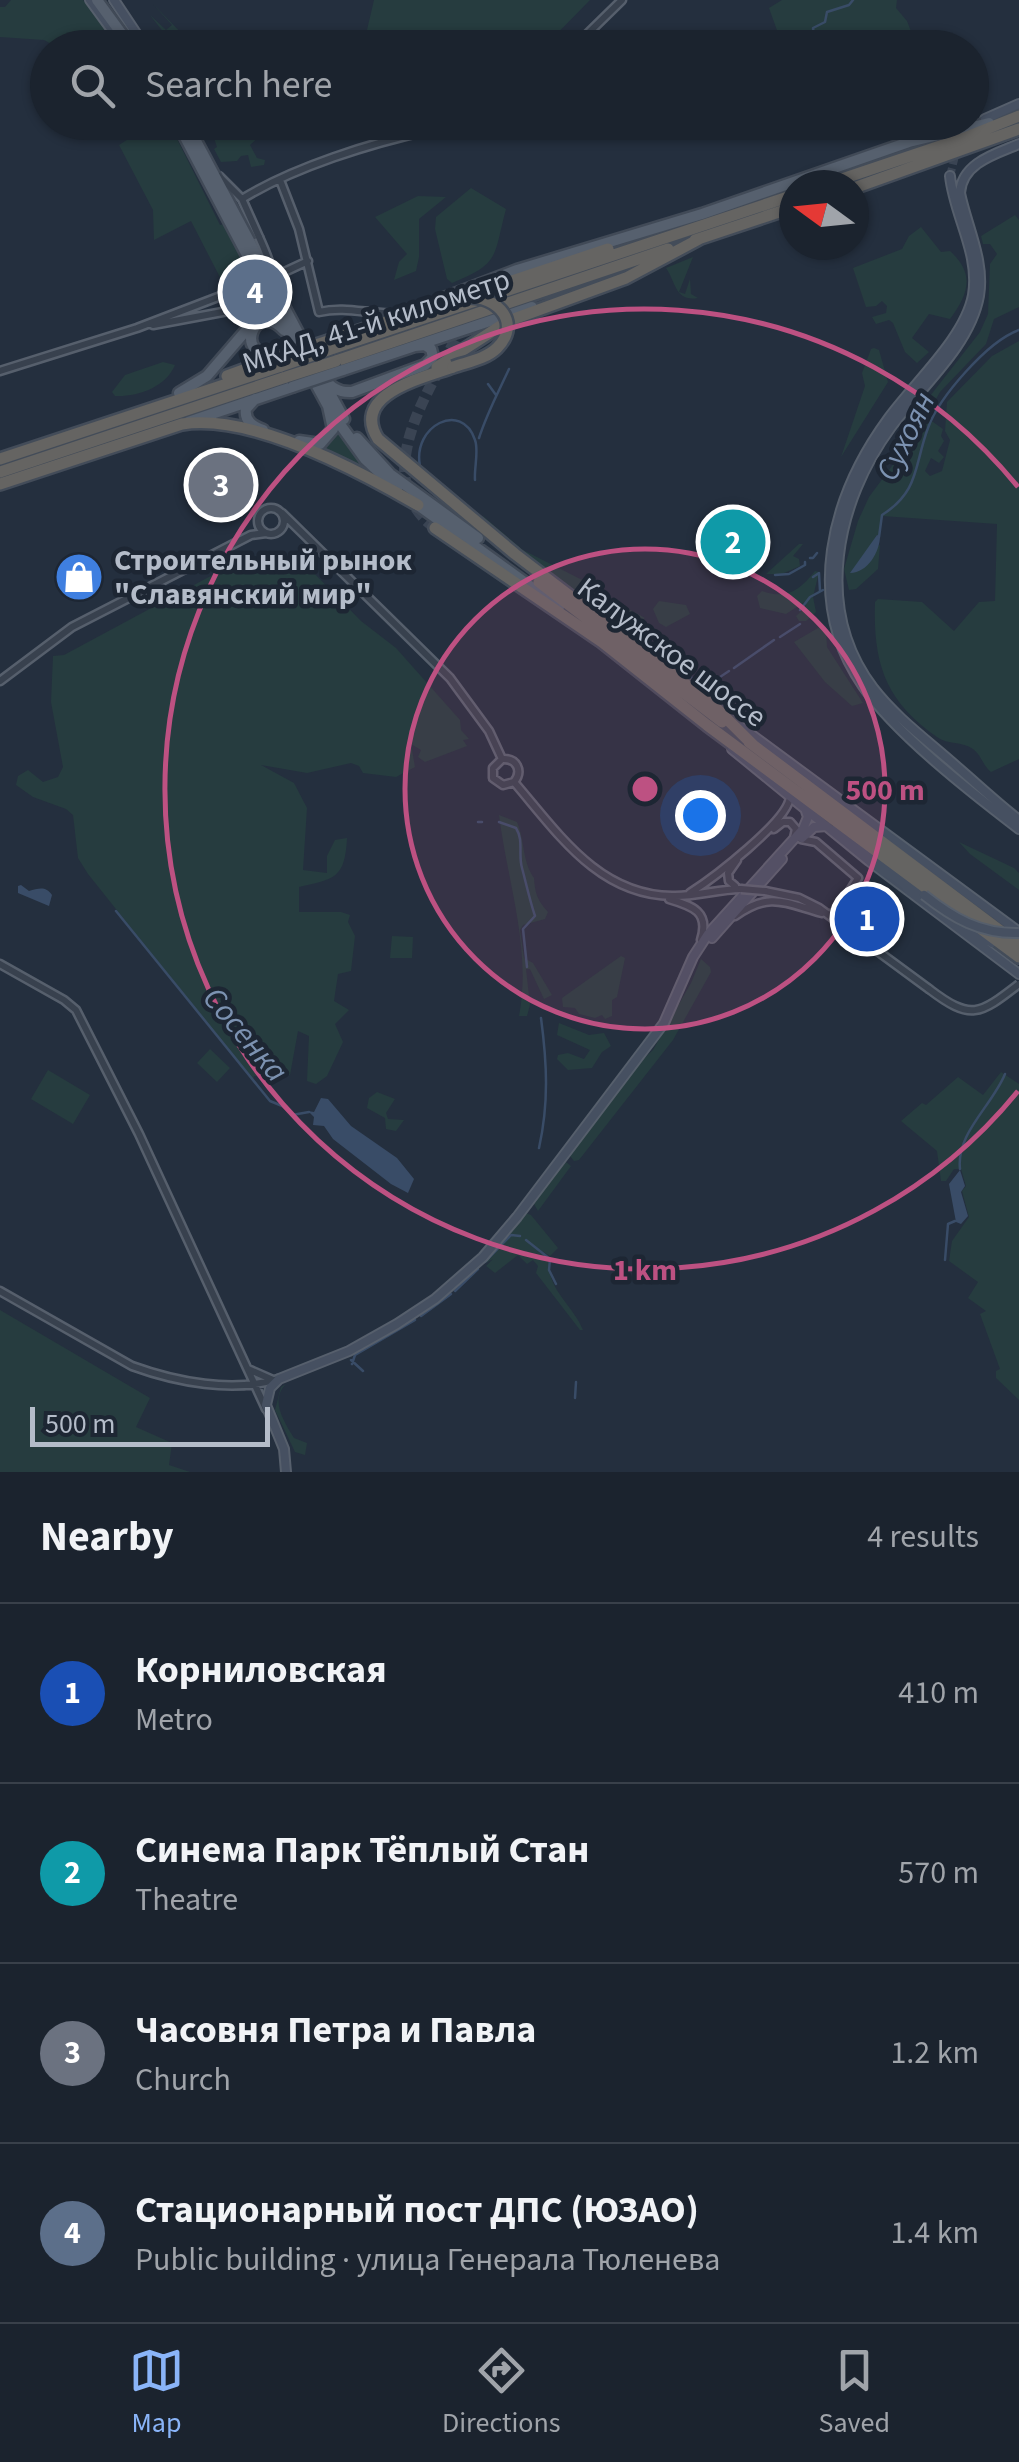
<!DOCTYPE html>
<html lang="en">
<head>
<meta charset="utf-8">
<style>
  body { margin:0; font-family:"Source Sans 3",sans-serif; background:#242b36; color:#f1f3f6 }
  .compass { position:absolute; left:779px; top:170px; width:90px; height:90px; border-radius:50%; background:#1b232e; box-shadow:0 2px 8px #0004; rotate:285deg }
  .scale { position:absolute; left:30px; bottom:25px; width:240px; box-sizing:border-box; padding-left:10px; border:5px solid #b4bcc9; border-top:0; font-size:28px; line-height:35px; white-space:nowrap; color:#b4bcc9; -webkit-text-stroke:8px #1d2633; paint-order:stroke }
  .you { position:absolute; left:700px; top:815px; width:35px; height:35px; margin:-25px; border:8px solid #fff; border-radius:50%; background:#1a73e8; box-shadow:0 0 0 15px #1a73e833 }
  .badge { display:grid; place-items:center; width:65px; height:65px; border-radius:50%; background:#8ab4f8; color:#fff; font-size:32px; font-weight:700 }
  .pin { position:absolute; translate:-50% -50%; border:5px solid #fff; box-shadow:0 2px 10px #0006 }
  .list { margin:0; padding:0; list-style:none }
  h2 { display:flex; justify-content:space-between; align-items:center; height:130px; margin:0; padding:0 40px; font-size:42px }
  h2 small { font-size:32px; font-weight:400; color:#a0a4aa }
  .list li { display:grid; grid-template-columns:65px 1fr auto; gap:30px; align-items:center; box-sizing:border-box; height:180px; padding:0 40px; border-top:2px solid #39404a }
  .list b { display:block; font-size:38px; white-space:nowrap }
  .list p { margin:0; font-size:32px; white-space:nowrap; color:#a0a4aa }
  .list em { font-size:32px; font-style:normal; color:#a0a4aa }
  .icon { flex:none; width:55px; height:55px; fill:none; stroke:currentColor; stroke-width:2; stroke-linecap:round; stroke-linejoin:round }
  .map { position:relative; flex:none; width:1019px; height:1472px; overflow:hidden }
  .search { position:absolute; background:#1b232e; box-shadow:0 2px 8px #0004; left:30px; right:30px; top:30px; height:110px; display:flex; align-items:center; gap:25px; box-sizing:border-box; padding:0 35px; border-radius:55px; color:#a0a4aa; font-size:38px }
  .sheet { height:850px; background:#1b232e }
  nav { display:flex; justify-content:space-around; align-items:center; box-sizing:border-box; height:140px; border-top:2px solid #39404a; background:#1b232e; font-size:28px; color:#a0a4aa }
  nav a { display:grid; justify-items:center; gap:5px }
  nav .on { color:#8ab4f8 }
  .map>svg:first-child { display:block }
  .green { fill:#263c3f }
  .water { fill:#394c67 }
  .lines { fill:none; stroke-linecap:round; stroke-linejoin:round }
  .stream { stroke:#394c67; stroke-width:2.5 }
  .secondary-tunnel { stroke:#3a4453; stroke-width:8; stroke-dasharray:8 4; stroke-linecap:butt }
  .trunk-tunnel { stroke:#3a4453; stroke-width:11; stroke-dasharray:11 5.5; stroke-linecap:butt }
  .tertiary-casing { stroke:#565f6c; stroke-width:11 }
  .secondary-casing { stroke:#565f6c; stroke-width:12 }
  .primary-casing { stroke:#414a57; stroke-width:15 }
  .trunk-casing { stroke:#434c59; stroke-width:16 }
  .tertiary { stroke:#38414e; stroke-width:6 }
  .secondary { stroke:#465061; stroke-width:8 }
  .primary { stroke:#56606e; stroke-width:10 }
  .trunk { stroke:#656462; stroke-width:11 }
  .tertiary-bridge-casing { stroke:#565f6c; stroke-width:11; stroke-linecap:butt }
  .secondary-bridge-casing { stroke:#565f6c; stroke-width:12; stroke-linecap:butt }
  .primary-bridge-casing { stroke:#414a57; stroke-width:15; stroke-linecap:butt }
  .trunk-bridge-casing { stroke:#434c59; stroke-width:16; stroke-linecap:butt }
  .tertiary-bridge { stroke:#38414e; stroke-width:6 }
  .secondary-bridge { stroke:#465061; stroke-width:8 }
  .primary-bridge { stroke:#56606e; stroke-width:10 }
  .trunk-bridge { stroke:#656462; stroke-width:11 }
  .ring { fill:none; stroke:#bd5182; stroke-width:5 }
  .labels { text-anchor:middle; stroke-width:9; stroke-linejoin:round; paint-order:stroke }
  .street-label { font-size:30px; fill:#b4bcc9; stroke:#1d2633 }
  .poi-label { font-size:30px; font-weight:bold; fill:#b4bcc9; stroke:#1d2633; text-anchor:start }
  .water-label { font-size:32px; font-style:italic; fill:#7c92b1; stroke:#1d2633 }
  .centre { fill:#bd5182; stroke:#1d2633; stroke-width:5 }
  .ring-label { font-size:30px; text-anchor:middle; font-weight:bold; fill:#bd5182; stroke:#1d2633; stroke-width:9; stroke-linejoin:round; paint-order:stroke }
</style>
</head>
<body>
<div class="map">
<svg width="1019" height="1472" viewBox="0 0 1019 1472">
  <rect width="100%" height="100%" fill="#242f3e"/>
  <path class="green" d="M11,0H83L108,31L105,34L115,47H57L44,40L0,37V7H5Z
    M374,0H590L544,47H363Z
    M782,0H897L896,8L907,21L916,44L914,48L783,47L769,8Z
    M153,4L195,47H175L150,15L166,30L172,25Z
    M129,123H169L220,225L224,224L250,278L247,283L226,289L191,221L154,240L153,210L119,145L136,134Z
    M196,123H259L261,135L250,145L257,158L265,160L264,165L251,167L248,155L241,156L237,161L221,162L214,149L217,147L213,135L199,128Z
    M360,123H440L436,126L371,143L386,135H371Z
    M471,188L506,209C493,257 501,263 452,283L447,279L435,229L436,217Z
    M418,196L446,197L419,219V257L416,271L394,280L399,262L407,254L375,217Z
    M1015,215L1019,220V307L994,319L986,344L940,392L926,417L943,429L941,436L944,441L938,451L944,457L939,463L931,458L925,471L930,476L942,471L950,440L945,431L947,402L992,356L1019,341V759L991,772C983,766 982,756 973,749C962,741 948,745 937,737C885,701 873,663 875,602L878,599L922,602L954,631L979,602L995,601L997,524L882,516L880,536L877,535L867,552L861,555L880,545L878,569L856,589L849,590L844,569L858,521L869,497L906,447L923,405L980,332L988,314L990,264L997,254L990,244H983L981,236Z
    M921,227L941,252L950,251C975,274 969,293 950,319L929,314L912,338L929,352L917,363L905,352L893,323L889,320L876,324L872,317L886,313L887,306L882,301L876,306L866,307L853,268L902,249L909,236Z
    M693,257L679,292L685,294L690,279L691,294L698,298C675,302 676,282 666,268Z
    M874,348L879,350L888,382L841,457L865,386L862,373L871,349Z
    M163,362L175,365C166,387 138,397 115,396L112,392L125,375Z
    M335,426L355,454L380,480L315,446Z
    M483,516L523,550L608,593L609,598L645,618L628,630L483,521Z
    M799,544H803L793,556L799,559L800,566L782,574H766Z
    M276,556L305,564L361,621L396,648L460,720L461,730L469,739L463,740L467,746L425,762L418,757L421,750L411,744L415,767L396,777L363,773L359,766L351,763L307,773L261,765L294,783L307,808L303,870L327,873V856L335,840L347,838C345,879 334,879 299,887V912H341L350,915L348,922L355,936L351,971L338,974L334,1001L349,1010L335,1024L343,1042L327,1076L316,1084L307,1081L309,1036L298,1031L290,1075L275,1069L266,1076H254L253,1081L88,874L78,858L73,815L66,809L33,797L16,785L18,776L28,770L43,782L58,777L63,767L51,702L53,656L64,655L246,557Z
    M815,571L819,572L813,597L816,612L806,621H799L796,616L805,608L806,601L786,614L760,608L757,596L762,591C787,600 800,590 815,571Z
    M659,601L686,605L690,614L666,627L659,623L653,609Z
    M818,628L826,630L827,647L863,703L852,706L825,682L794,642Z
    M499,815L517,822C525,841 522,861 534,878C535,893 537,900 548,912L545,919L523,925L520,930L524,958L533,963L552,995L544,999L530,969H526L530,1005L527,1016H519C532,950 507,880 499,815Z
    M959,842L1014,868L1019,873V890L970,854Z
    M392,936L413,937L412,958H390Z
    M621,956L625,958L617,997L612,1000V1016L605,1019L602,1015L595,1018L579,1014L575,1008L563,1007L562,998Z
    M701,959L710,967L711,972L673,1040L579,1160L574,1161L570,1156L571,1151L636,1066L653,1050L691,983Z
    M559,1023L589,1035L604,1033L611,1046L602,1052L592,1068L568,1070L557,1059L558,1055L568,1053L584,1059L590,1050L557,1035Z
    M210,1049L230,1068L217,1082L197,1063Z
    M48,1070L90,1095L73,1124L31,1099Z
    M1001,1072L1019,1084V1400L996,1378V1371L1000,1369L980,1314L986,1311L968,1298L978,1282L949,1261L952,1241L969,1217L962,1191L966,1186L961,1169H954L946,1181H941L937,1151L901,1121L922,1103L926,1105L958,1077L983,1095Z
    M377,1092L395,1099L386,1113L388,1119L404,1120L396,1131L386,1129L385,1118L367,1108L369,1098Z
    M566,1162L571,1166L538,1211L534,1204L546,1187L535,1198Z
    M525,1213L531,1215L558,1248L550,1256L527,1242L549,1260C547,1290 573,1305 583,1330H580L536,1273L538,1266L533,1260L527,1264L518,1255L495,1273L486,1266L493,1259L486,1263L485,1260Z
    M0,1310L150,1398L136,1427L172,1443L169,1465L190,1472H0Z
    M286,1384C270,1400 283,1420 294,1438L307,1443L305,1455L295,1452L275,1410L281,1387Z"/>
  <path class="water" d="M877,535L880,536C880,551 868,573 850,573Z
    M21,885L29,891C39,888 46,886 52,895L49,906L18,893V886Z
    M321,1098L328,1099L351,1126L397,1158L414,1179L408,1193L391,1184L333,1139L324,1126L313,1125L314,1117L308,1111L314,1112Z
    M960,1170L965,1186L961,1192L968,1216L961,1224L956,1222L949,1184Z"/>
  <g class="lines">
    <path class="stream" d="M800,47C810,43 815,39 813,28L825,22L827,12L849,5L853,0
      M488,384L496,395
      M479,438C487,413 498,393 509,369
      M420,466C412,426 462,400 475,440C479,451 474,468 475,480
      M879,537L882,515C920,491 914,465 928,428C939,397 988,341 1019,330
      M810,558H813L817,553
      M775,575L789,574L805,565V562
      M813,577L819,573L820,591
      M800,610L810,597L823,590
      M780,637L800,624
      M661,651L682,670
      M734,668L774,640
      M685,673L705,687L729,671
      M478,822H482
      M499,822L516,828C524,841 518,854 522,868C526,883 530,901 535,916L523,929L527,967
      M116,911L270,1101L287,1108L292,1115L309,1112
      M539,1148C549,1103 547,1063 541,1018
      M960,1169C956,1133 992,1106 1005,1074
      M526,1240L550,1259L549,1270L556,1284
      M945,1260L948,1224L955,1221
      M485,1262L511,1235L520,1236
      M455,1291L478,1269
      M421,1316L451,1294
      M351,1360L363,1371
      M352,1364L355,1355L415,1320
      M575,1398L576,1382"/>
    <path class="secondary-tunnel" d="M950,176L956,152"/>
    <path class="trunk-tunnel" d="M435,528C365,476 434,384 462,327"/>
    <g class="tertiary-casing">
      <path id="tertiary" d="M573,48L622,0
        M219,176L242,199L259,237
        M280,180L299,229L319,312C348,305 372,316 400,313
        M242,199C294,167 371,143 431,130C452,125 468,131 492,122
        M276,286L280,274L308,261
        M153,325L228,311
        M0,371L137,328L252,284L262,285
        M258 521a13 13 0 1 1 26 0a13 13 0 1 1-26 0Z
        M282,513L450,678L489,731L502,759
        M0,681L72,627L251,535L266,533
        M502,759L493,768V778L503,785L514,782
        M502,759C517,758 523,771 514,782
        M514,782C558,833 598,895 672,896C695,897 718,889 741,889
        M774,829L783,822H790L796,829L794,838
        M801,839L816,842L858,878L838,910L829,915
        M735,886L729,881L728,873L737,860
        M765,891L799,898L819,908L929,989
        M690,893C712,879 790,820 790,796
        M669,899C693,906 710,912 701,940
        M735,916C770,891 785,903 822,913
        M0,964L64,1000L76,1010L139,1134L266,1409
        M0,1291L132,1366C176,1382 233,1393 278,1379
        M248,1369L273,1380"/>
    </g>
    <g class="secondary-casing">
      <path id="secondary" d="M90,0L125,48
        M114,0L146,48
        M985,119L1019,104
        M1019,144C995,154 962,163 960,193C967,227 985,261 979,296C970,346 920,388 891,427C836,502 813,609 873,688C896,718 928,741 956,766C977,784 997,803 1019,820
        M950,176C954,216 980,253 973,295C965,338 914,383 888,419C831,497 804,601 863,686C896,734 972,793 1019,829
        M741,727L1019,932
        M732,749L869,861L1019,974
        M837,826L924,895
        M802,838L814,827L827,826
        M961,925L992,943
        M712,938L782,859
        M286,1472L284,1449L266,1405L270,1388L279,1379L349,1351L397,1324L435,1299L483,1257L517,1217L664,1023L693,957L708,934L803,829L808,817L805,808"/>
    </g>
    <g class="primary-casing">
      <path id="primary" d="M97,0L132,48
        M177,122L299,354
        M186,122L321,376C331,387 338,393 352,392L425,365L433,357L431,349L425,345L415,346
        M444,298L517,270L702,214L909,142L989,123
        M274,353C233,359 254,298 284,330
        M343,370L532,307
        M326,386L344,419
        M179,393L207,376L262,312L266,296
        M255,399L246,409C244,421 253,426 263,430
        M334,416L365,459L397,489
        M188,422L292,387
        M357,438L390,474L478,538
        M299,441L320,444L333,429L328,406L310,373
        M415,503L559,607"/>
    </g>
    <g class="trunk-casing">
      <path id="trunk" d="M824,185L964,138L1019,116
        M854,188L1019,129
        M695,240L794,207
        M506,283L608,249
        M328,341L460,298
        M331,349L794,195
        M336,361L668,249
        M437,367L508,321L626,278L701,238
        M453,367C423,378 350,394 378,439L515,554L713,705L753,745
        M227,376L276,358
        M0,459L281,366
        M0,472L286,377
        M0,484L182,424C252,413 358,470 418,505
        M435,528L602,642L707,725L1019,957
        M539,582L722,722
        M749,742L1019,945"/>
    </g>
    <use href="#tertiary" class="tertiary"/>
    <use href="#secondary" class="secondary"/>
    <use href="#primary" class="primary"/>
    <use href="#trunk" class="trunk"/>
    <g class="tertiary-bridge-casing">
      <path id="tertiary-bridge" d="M228,311C283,302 279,281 259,237
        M741,889L765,891
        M929,989C971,1021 979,1015 1019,984"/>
    </g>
    <g class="secondary-bridge-casing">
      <path id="secondary-bridge" d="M924,895C953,918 980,934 1019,933"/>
    </g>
    <g class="primary-bridge-casing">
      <path id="primary-bridge" d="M292,387L343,370"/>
    </g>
    <g class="trunk-bridge-casing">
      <path id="trunk-bridge" d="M276,358L328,341
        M281,366L331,349
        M453,367C467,362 486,359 497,348C525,320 491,291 460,298
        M286,377L336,361"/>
    </g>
    <use href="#tertiary-bridge" class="tertiary-bridge"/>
    <use href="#secondary-bridge" class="secondary-bridge"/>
    <use href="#primary-bridge" class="primary-bridge"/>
    <use href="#trunk-bridge" class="trunk-bridge"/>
  </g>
  <circle cx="645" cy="789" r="240" fill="#bd5182" fill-opacity=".12"/>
  <g class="ring">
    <circle cx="645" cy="789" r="240"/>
    <path d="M1018 1091A480 480 0 1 1 1018 487"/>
  </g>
  <defs>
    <g id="shop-disc" transform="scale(2.5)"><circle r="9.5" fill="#3f7fe0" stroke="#1d2633"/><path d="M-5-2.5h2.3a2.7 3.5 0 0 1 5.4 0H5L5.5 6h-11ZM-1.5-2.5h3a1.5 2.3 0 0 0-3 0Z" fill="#fff"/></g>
  </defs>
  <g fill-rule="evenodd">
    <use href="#shop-disc" x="79" y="577"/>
  </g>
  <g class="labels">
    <g class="street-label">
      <text transform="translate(376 321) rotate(-18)" y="10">МКАД, 41-й километр</text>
      <text transform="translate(672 652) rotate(37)" y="10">Калужское шоссе</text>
    </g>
    <g class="poi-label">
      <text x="114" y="570">Строительный рынок<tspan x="114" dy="34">"Славянский мир"</tspan></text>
    </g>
    <g class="water-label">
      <text transform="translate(905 436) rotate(-64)" y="11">Сухоян</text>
      <text transform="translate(246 1034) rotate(50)" y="11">Сосенка</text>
    </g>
  </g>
  <circle cx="645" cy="789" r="15" class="centre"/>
  <g class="ring-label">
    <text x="885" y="800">500 m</text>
    <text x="645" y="1280">1 km</text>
  </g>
</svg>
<svg class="compass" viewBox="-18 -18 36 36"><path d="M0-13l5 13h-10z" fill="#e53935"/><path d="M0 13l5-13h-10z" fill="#a0a4aa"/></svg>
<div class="scale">500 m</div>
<div class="you"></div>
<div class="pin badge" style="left:867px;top:919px;background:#1a4fb4">1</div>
<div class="pin badge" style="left:733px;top:542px;background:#0f9aa8">2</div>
<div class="pin badge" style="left:221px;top:485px;background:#6b7280">3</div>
<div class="pin badge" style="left:255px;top:292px;background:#5c6f8a">4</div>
<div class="search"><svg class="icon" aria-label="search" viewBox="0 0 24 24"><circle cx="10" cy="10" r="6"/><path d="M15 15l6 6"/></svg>Search here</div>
</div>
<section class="sheet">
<h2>Nearby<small>4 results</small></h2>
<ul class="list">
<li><span class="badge" style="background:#1a4fb4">1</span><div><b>Корниловская</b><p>Metro</p></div><em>410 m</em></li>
<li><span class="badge" style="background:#0f9aa8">2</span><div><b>Синема Парк Тёплый Стан</b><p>Theatre</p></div><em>570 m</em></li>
<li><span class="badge" style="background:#6b7280">3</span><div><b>Часовня Петра и Павла</b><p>Church</p></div><em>1.2 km</em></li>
<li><span class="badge" style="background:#5c6f8a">4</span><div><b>Стационарный пост ДПС (ЮЗАО)</b><p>Public building · улица Генерала Тюленева</p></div><em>1.4 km</em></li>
</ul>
</section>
<nav>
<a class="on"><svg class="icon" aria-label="map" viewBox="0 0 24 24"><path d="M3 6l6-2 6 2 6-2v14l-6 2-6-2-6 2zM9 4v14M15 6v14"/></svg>Map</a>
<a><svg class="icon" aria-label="directions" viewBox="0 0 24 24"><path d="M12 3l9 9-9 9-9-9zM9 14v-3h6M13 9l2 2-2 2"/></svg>Directions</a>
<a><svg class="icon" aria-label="saved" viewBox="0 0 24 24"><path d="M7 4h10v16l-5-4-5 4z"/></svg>Saved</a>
</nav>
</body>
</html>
